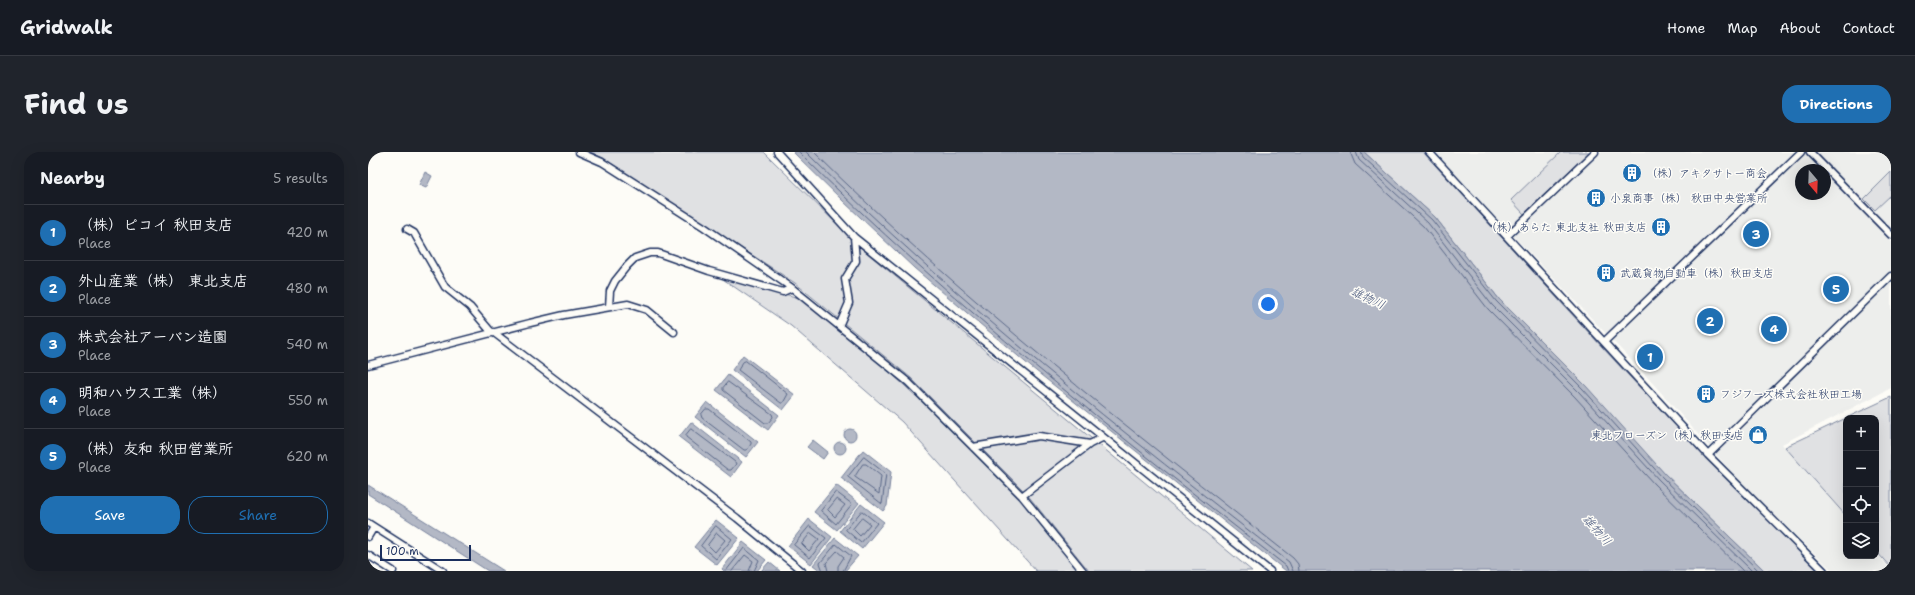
<!DOCTYPE html>
<html lang="en">
<head>
<meta charset="utf-8">
<style>
  body { margin:0; font-family:"Shantell Sans","Klee One",sans-serif; background:#20242c; color:#f1f3f6 }
  .controls { position:absolute; right:12px; bottom:12px; display:grid; overflow:hidden; border-radius:8px; box-shadow:0 4px 16px #0002 }
  .controls button { width:36px; height:36px; display:grid; place-items:center; padding:0; border:0; border-bottom:1px solid #363941; background:#171b24; color:#f1f3f6; font:20px sans-serif }
  .compass { position:absolute; left:1427px; top:12px; width:36px; height:36px; border-radius:50%; background:#171b24; box-shadow:0 4px 16px #0002; rotate:161deg }
  .scale { position:absolute; left:12px; bottom:10px; width:91px; box-sizing:border-box; padding-left:4px; border:2px solid #1b2f5e; border-top:0; font-size:11px; line-height:14px; white-space:nowrap; color:#1b2f5e; -webkit-text-stroke:3px #fdfcf7; paint-order:stroke }
  .you { position:absolute; left:900px; top:152px; width:14px; height:14px; margin:-10px; border:3px solid #fff; border-radius:50%; background:#1a73e8; box-shadow:0 0 0 6px #1a73e833 }
  .badge { display:grid; place-items:center; width:26px; height:26px; border-radius:50%; background:#1f6fb2; color:#fff; font-size:13px; font-weight:700 }
  .pin { position:absolute; translate:-50% -50%; border:2px solid #fff; box-shadow:0 1px 4px #0006 }
  .list { margin:0; padding:0; list-style:none }
  h2 { display:flex; justify-content:space-between; align-items:center; height:52px; margin:0; padding:0 16px; font-size:17px }
  h2 small { font-size:13px; font-weight:400; color:#9ea1a6 }
  .list li { display:grid; grid-template-columns:26px 1fr auto; gap:12px; align-items:center; box-sizing:border-box; height:56px; padding:0 16px; border-top:1px solid #363941 }
  .list b { display:block; font-size:15px; white-space:nowrap }
  .list p { margin:0; font-size:13px; white-space:nowrap; color:#9ea1a6 }
  .list em { font-size:13px; font-style:normal; color:#9ea1a6 }
  .actions { display:flex; gap:8px; padding:12px 16px }
  .actions a { flex:1; padding:9px 0; border:1px solid #1f6fb2; border-radius:16px; text-align:center; font-size:14px; color:#1f6fb2 }
  .actions .main { background:#1f6fb2; color:#fff }
  .icon { flex:none; width:22px; height:22px; fill:none; stroke:currentColor; stroke-width:2; stroke-linecap:round; stroke-linejoin:round }
  .map { position:relative; flex:none; width:1523px; height:419px; overflow:hidden; border-radius:16px }
  header { display:flex; align-items:center; gap:24px; box-sizing:border-box; height:56px; padding:0 20px; background:#171b24; border-bottom:1px solid #363941 }
  header strong { font-size:19px }
  nav { display:flex; gap:22px; margin-inline-start:auto; font-size:14px }
  .intro { display:flex; align-items:center; justify-content:space-between; box-sizing:border-box; height:96px; padding:0 24px }
  h1 { margin:0; font-size:28px }
  .button { padding:10px 18px; border-radius:16px; background:#1f6fb2; color:#fff; font-size:14px; font-weight:700 }
  main { display:flex; gap:24px; padding:0 24px }
  aside { flex:1; background:#171b24; border-radius:16px; box-shadow:0 4px 16px #0002 }
  .map>svg:first-child { display:block }
  .built { fill:#edeeec; fill-rule:evenodd }
  .green { fill:#e0e1e3; stroke:#7e88a0 }
  .water { fill:#b3b8c5; stroke:#76819c }
  .lines { fill:none; stroke-linecap:round; stroke-linejoin:round }
  .shore { stroke:#586687; stroke-width:1 }
  .minor-casing { stroke:#1b2f5e; stroke-width:9 }
  .minor { stroke:#fdfcf7; stroke-width:6 }
  .labels { text-anchor:middle; stroke-width:3; stroke-linejoin:round; paint-order:stroke }
  .poi-label { font-size:11px; fill:#1b2f5e; stroke:#fdfcf7; text-anchor:start }
  .water-label { font-size:12px; font-style:italic; fill:#49587d; stroke:#fdfcf7 }
</style>
</head>
<body>
<header>
<strong>Gridwalk</strong>
<nav><a>Home</a><a>Map</a><a>About</a><a>Contact</a></nav>
</header>
<div class="intro"><h1>Find us</h1><a class="button">Directions</a></div>
<main>
<aside>
<h2>Nearby<small>5 results</small></h2>
<ul class="list">
<li><span class="badge">1</span><div><b>（株）ピコイ 秋田支店</b><p>Place</p></div><em>420 m</em></li>
<li><span class="badge">2</span><div><b>外山産業（株） 東北支店</b><p>Place</p></div><em>480 m</em></li>
<li><span class="badge">3</span><div><b>株式会社アーバン造園</b><p>Place</p></div><em>540 m</em></li>
<li><span class="badge">4</span><div><b>明和ハウス工業（株）</b><p>Place</p></div><em>550 m</em></li>
<li><span class="badge">5</span><div><b>（株）友和 秋田営業所</b><p>Place</p></div><em>620 m</em></li>
</ul>
<div class="actions"><a class="main">Save</a><a>Share</a></div>
</aside>
<div class="map">
<svg width="1523" height="419" viewBox="0 0 1523 419">
  <rect width="100%" height="100%" fill="#fdfcf7"/>
  <filter id="ink" filterUnits="userSpaceOnUse"><feTurbulence type="fractalNoise" baseFrequency=".025" numOctaves="2"/><feDisplacementMap in="SourceGraphic" scale="8" xChannelSelector="R" yChannelSelector="G"/><feConvolveMatrix kernelMatrix="1 2 1 2 8 2 1 2 1" color-interpolation-filters="sRGB"/></filter>
  <g filter="url(#ink)">
    <path class="built" d="M1066,0H1523V236L1414,292L1478,365V404H1508V400L1523,419H1465L1378,336L1280,226ZM1433,18H1457V42H1433Z"/>
    <path class="green" d="M222,0H396L493,96L884,419H721L658,341L543,226L427,131L235,6Z
      M996,0H1055C1186,141 1313,287 1453,419H1397L1297,322L1131,147L1067,65Z
      M1193,0H1221L1156,62L1143,48Z
      M1523,20V43L1507,58L1496,47Z
      M349,123L431,146L447,157L524,222L587,280L652,345L712,419H668L534,270L423,174Z
      M1523,245V416L1508,399V266H1478Z
      M1478,266V364L1417,295Z"/>
    <path class="water" d="M425,0H996L1067,65L1131,147L1218,234L1297,322L1397,419H918L663,215L546,116L475,49Z
      M57,20L64,24L58,36L51,33Z
      M375,203L427,243L415,258L364,218Z
      M360,223L411,263L400,278L348,238Z
      M339,250L390,290L378,305L327,265Z
      M323,270L374,310L363,325L311,285Z
      M476 283a6 6 0 1 1 12 0a6 6 0 1 1-12 0Z
      M445,288L460,300L455,307L439,295Z
      M466 296a6 6 0 1 1 12 0a6 6 0 1 1-12 0Z
      M495,298L523,320L519,354L515,359L473,326Z
      M0,333L136,419H120L0,342Z
      M468,333L491,351L469,378L446,360Z
      M493,352L516,370L494,397L472,379Z
      M441,367L464,385L443,412L420,394Z
      M348,368L371,386L349,413L326,395Z
      M467,386L490,404L477,419H453L445,413Z
      M375,390L398,408L389,419H356L354,417Z
      M401,410L412,419H393Z"/>
    <g class="lines">
      <path class="shore" d="M431,0C582,151 750,283 918,414L920,419
        M438,0C588,150 755,280 921,410L925,419
        M446,0C595,148 761,276 925,406L930,412L931,419
        M982,0L987,12L1056,75L1120,157L1207,245L1286,332L1375,419
        M988,0L991,8L1060,71L1124,153L1211,240L1291,328L1384,419
        M993,0L995,5L1064,68L1128,149L1215,237L1294,325L1391,419
        M378,209L420,242L415,251H413L370,218L375,210Z
        M360,230L404,262L405,265L400,271H397L355,238V236Z
        M338,257H341L383,290V292L379,298H376L334,266L333,263Z
        M323,277L367,310L368,312L363,318H360L318,285V283Z
        M496,305L518,322L514,352L480,325Z
        M495,312H498L513,324L511,342L487,325Z
        M468,340L484,352L468,372L453,359Z
        M469,347L477,353L467,365L460,358Z
        M494,359L509,371L493,391L478,378Z
        M494,366L502,372L492,384L485,377Z
        M348,374L364,387L348,407L333,394Z
        M442,374L458,386L442,406L426,393Z
        M349,381L357,388L347,400L340,393Z
        M443,381L451,387L441,399L434,392Z
        M358,419L376,396L391,408L386,419
        M364,419L377,403L385,409L381,419
        M455,419L452,411L468,392L483,404L475,419
        M460,419L458,411L469,399L476,405L470,414V419"/>
      <g class="minor-casing">
        <path id="minor" d="M211,0L234,10L336,75L424,136L540,230L654,344L715,419
          M409,0L486,85L902,419
          M1061,0L1340,303L1456,419
          M1442,0L1523,83
          M39,77L46,81L77,135L102,155L124,181
          M1139,84L1227,0
          M241,155L242,139L247,129L259,114L267,106L282,101H290L341,119L415,140L424,136
          M471,174L481,151L477,127L488,109L486,85
          M125,180L369,366L434,419
          M1236,190L1433,0
          M0,213L162,171L196,163L260,152L279,158L306,180
          M605,295L671,284L722,292L734,286
          M1340,303L1523,124
          M654,344L722,292
          M0,371L75,419
          M0,385L6,375
          M0,403L25,419"/>
      </g>
      <use href="#minor" class="minor"/>
    </g>
  </g>
  <defs>
    <g id="building-disc" transform="scale(1)"><circle r="9.5" fill="#1f6fb2" stroke="#fdfcf7"/><path d="M-4-6H4V6H1V3H-1V6H-4ZM-2.5-4.3h1.7v1.8h-1.7ZM.8-4.3h1.7v1.8H.8ZM-2.5-1h1.7V.8h-1.7ZM.8-1h1.7V.8H.8Z" fill="#fff"/></g>
    <g id="shop-disc" transform="scale(1)"><circle r="9.5" fill="#1f6fb2" stroke="#fdfcf7"/><path d="M-5-2.5h2.3a2.7 3.5 0 0 1 5.4 0H5L5.5 6h-11ZM-1.5-2.5h3a1.5 2.3 0 0 0-3 0Z" fill="#fff"/></g>
  </defs>
  <g fill-rule="evenodd">
    <use href="#building-disc" x="1264" y="21"/>
    <use href="#building-disc" x="1228" y="46"/>
    <use href="#building-disc" x="1293" y="75"/>
    <use href="#building-disc" x="1238" y="121"/>
    <use href="#building-disc" x="1338" y="242"/>
    <use href="#shop-disc" x="1390" y="283"/>
  </g>
  <g class="labels">
    <g class="poi-label">
      <text x="1278" y="25">（株）アキタサトー商会</text>
      <text x="1242" y="50">小泉商事（株） 秋田中央営業所</text>
      <text x="1279" y="79" text-anchor="end">（株）あらた 東北支社 秋田支店</text>
      <text x="1252" y="125">武蔵貨物自動車（株）秋田支店</text>
      <text x="1352" y="246">フジフーズ株式会社秋田工場</text>
      <text x="1376" y="287" text-anchor="end">東北フローズン（株）秋田支店</text>
    </g>
    <g class="water-label">
      <text transform="translate(1000 146) rotate(25)" y="4">雄物川</text>
      <text transform="translate(1229 378) rotate(48)" y="4">雄物川</text>
    </g>
  </g>
</svg>
<div class="controls">
<button>+</button>
<button>−</button>
<button><svg class="icon" aria-label="locate" viewBox="0 0 24 24"><circle cx="12" cy="12" r="6"/><path d="M12 2v4M12 18v4M2 12h4M18 12h4"/></svg></button>
<button><svg class="icon" aria-label="layers" viewBox="0 0 24 24"><path d="M12 4l9 5-9 5-9-5zM3 14l9 5 9-5"/></svg></button>
</div>
<svg class="compass" viewBox="-18 -18 36 36"><path d="M0-13l5 13h-10z" fill="#e53935"/><path d="M0 13l5-13h-10z" fill="#9ea1a6"/></svg>
<div class="scale">100 m</div>
<div class="you"></div>
<div class="pin badge" style="left:1282px;top:205px">1</div>
<div class="pin badge" style="left:1342px;top:169px">2</div>
<div class="pin badge" style="left:1388px;top:82px">3</div>
<div class="pin badge" style="left:1406px;top:177px">4</div>
<div class="pin badge" style="left:1468px;top:137px">5</div>
</div>
</main>
</body>
</html>
